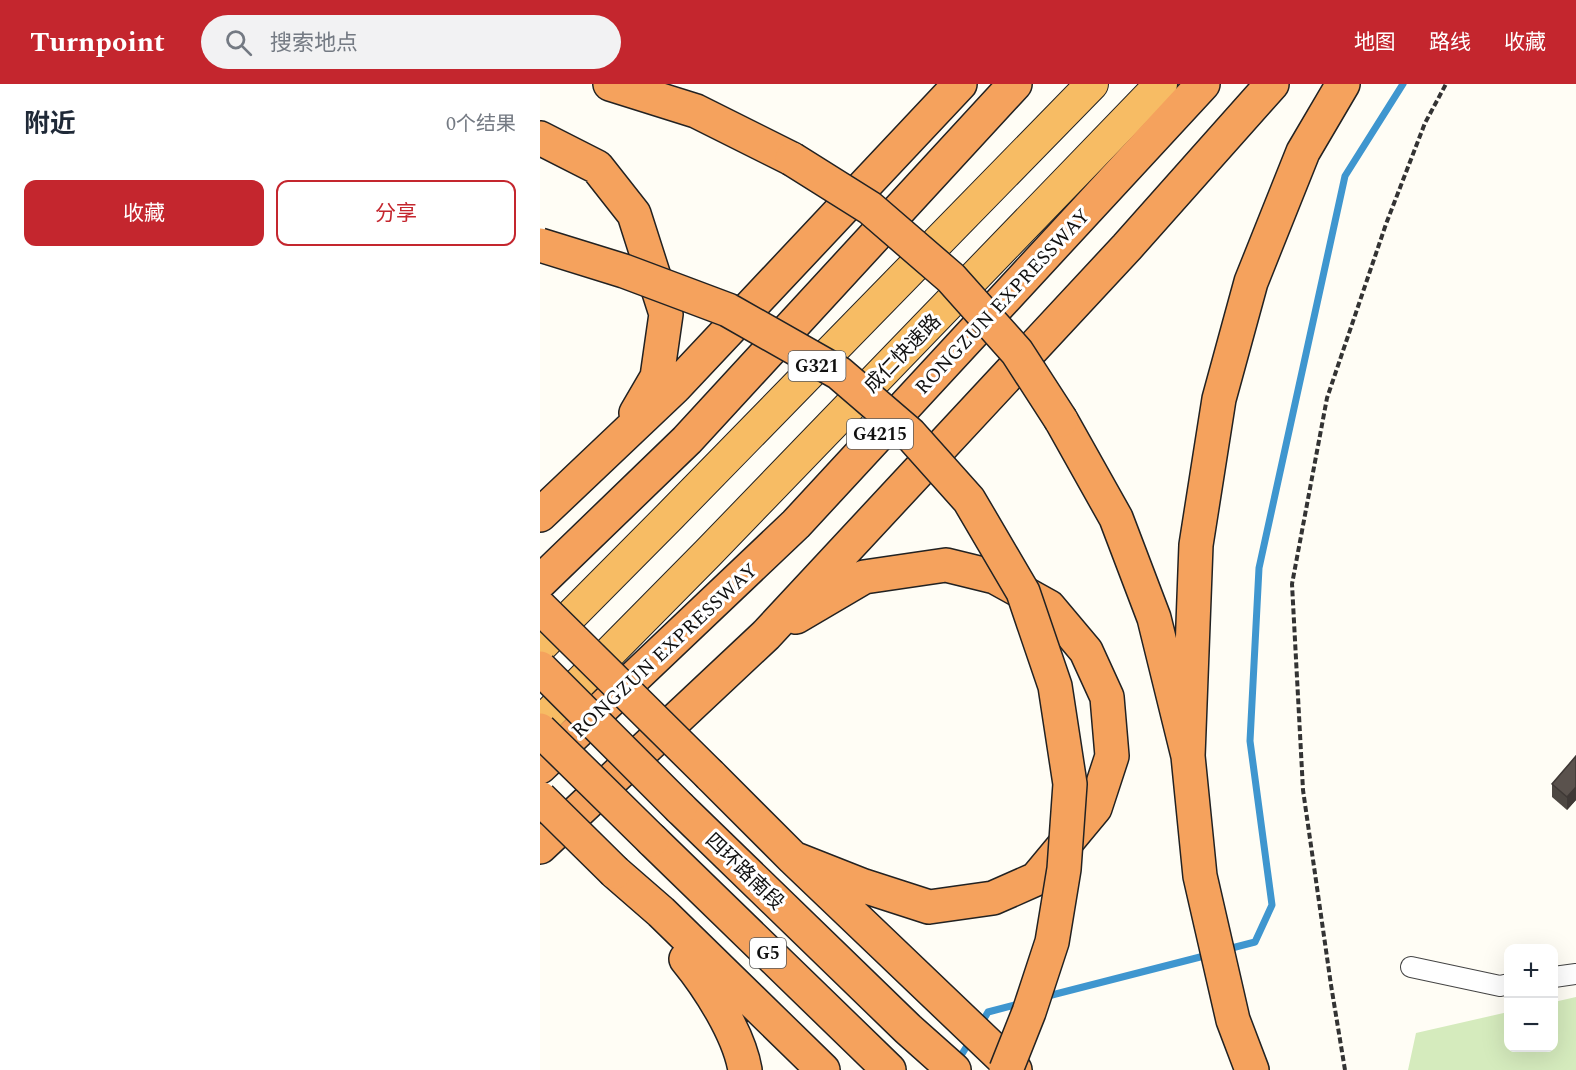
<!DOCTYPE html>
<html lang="zh">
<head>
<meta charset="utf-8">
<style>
  body { margin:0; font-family:Spectral,"Noto Sans SC",serif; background:#f2f2f3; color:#1f2937 }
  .controls { position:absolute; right:18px; bottom:18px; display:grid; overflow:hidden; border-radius:12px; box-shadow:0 6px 24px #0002 }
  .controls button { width:54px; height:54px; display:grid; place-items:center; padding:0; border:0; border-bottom:2px solid #e0e1e3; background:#fff; color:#1f2937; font:30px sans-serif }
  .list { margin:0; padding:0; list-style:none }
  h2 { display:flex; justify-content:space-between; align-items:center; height:78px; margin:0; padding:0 24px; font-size:26px }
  h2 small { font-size:20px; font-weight:400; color:#747a83 }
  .actions { display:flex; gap:12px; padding:18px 24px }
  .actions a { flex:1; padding:14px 0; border:2px solid #c4262e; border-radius:12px; text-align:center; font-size:21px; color:#c4262e }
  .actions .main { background:#c4262e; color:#fff }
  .icon { flex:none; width:33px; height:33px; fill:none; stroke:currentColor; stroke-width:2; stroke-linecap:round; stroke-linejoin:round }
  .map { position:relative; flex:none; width:1036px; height:986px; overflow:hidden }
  header { display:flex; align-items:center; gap:36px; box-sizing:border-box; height:84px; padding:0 30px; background:#c4262e; color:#fff }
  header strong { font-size:28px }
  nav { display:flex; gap:33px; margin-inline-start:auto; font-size:21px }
  .search { width:420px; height:54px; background:#f2f2f3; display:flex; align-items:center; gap:15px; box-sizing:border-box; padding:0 21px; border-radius:33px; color:#747a83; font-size:22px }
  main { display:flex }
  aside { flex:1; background:#fff }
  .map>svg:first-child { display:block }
  .green { fill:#d5ebbd }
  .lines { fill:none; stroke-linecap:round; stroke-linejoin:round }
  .stream { stroke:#3f96cf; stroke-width:7 }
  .minor-casing { stroke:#444; stroke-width:22 }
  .trunk-casing { stroke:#222; stroke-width:34 }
  .motorway-casing { stroke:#222; stroke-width:36 }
  .path { stroke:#333; stroke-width:4; stroke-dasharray:6 3; stroke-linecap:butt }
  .minor { stroke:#fff; stroke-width:20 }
  .trunk { stroke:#f7bc64; stroke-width:32 }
  .motorway { stroke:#f5a25d; stroke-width:33 }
  .motorway-bridge-casing { stroke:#222; stroke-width:36; stroke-linecap:butt }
  .motorway-bridge { stroke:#f5a25d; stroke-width:33 }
  .wall { fill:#4d4742 }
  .shaded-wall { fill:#3f3936 }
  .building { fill:#5a524d; stroke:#3f3936; stroke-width:1.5 }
  .labels { text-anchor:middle; stroke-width:6; stroke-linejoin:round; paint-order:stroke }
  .shield { fill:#fff; stroke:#585858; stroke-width:1.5 }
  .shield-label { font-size:18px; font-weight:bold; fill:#111 }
  .street-label { font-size:20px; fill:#111; stroke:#fff }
</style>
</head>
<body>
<header>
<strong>Turnpoint</strong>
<div class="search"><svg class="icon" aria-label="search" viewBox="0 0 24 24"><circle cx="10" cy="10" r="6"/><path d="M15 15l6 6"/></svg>搜索地点</div>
<nav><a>地图</a><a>路线</a><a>收藏</a></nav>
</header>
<main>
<aside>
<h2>附近<small>0个结果</small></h2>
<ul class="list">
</ul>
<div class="actions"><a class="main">收藏</a><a>分享</a></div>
</aside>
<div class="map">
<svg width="1036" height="986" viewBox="0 0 1036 986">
  <rect width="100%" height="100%" fill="#fffdf5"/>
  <path class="green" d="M1036,913V986H868L876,949L968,928L969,964H1014V918Z"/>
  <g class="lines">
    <path class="stream" d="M684,866L715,858L732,821L710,657L719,484L805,92L863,0
      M504,913L668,871
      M441,940L448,928L482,919
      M417,978L430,957"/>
    <g class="minor-casing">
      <path id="minor" d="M871,883L960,902L969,900
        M1014,893L1036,890"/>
    </g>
    <g class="trunk-casing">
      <path id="trunk" d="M0,563L130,432L552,0
        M0,639L168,469L621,0"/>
    </g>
    <g class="motorway-casing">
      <path id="motorway" d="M70,0L156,27L252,75
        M0,54L57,83L94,130L126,230L117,293L96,329
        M521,336L576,434L614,534L648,672L660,792L693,936L712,986
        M0,431L135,303L420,0
        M0,498L147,356L475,0
        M648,672L656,461L679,315L711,198L763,68L803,0
        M0,683L256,440L663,0
        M170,691L253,774L475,986
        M140,724L368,945L414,986
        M112,756L349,986
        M0,763L226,551L587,163L732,0
        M253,774L324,802L389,823L453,814L496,795L555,724L572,672L567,613L546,567L509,523L455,493L406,481L324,493L256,533
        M75,788L121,828L283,986
        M146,875C169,903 199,950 205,986"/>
    </g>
    <path class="path" d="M805,986L791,901L763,706L752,500L787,314L846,140L885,39L906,0"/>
    <use href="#minor" class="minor"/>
    <use href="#trunk" class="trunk"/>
    <use href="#motorway" class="motorway"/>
    <g class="motorway-bridge-casing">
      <path id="motorway-bridge" d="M252,75L330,124L411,194L477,268L521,336
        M0,161L84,187L188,226L299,289L370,350L429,416L483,508L515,602L530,700L524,785L512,858L489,928L466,986
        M0,523L170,691
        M0,584L140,724
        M0,646L112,756
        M0,714L75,788"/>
    </g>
    <use href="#motorway-bridge" class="motorway-bridge"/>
  </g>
  <path class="wall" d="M1036,672V716L1027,726L1012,713V700Z"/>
  <path class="shaded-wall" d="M1036,703V716L1027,726V713Z"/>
  <path class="building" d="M1036,672V703L1027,713L1012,700Z"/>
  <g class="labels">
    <g class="shield">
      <rect x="248.5" y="267" width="57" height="30" rx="4.5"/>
      <rect x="307" y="335" width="66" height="30" rx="4.5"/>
      <rect x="210" y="854" width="36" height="30" rx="4.5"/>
    </g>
    <g class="shield-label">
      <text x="277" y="288">G321</text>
      <text x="340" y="356">G4215</text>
      <text x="228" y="875">G5</text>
    </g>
    <g class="street-label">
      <text transform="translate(462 217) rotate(-47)" y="7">RONGZUN EXPRESSWAY</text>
      <text transform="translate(362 269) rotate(-46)" y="7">成仁快速路</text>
      <text transform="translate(124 566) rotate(-43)" y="7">RONGZUN EXPRESSWAY</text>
      <text transform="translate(205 787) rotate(44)" y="7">四环路南段</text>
    </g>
  </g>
</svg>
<div class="controls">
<button>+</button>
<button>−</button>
</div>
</div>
</main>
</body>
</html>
